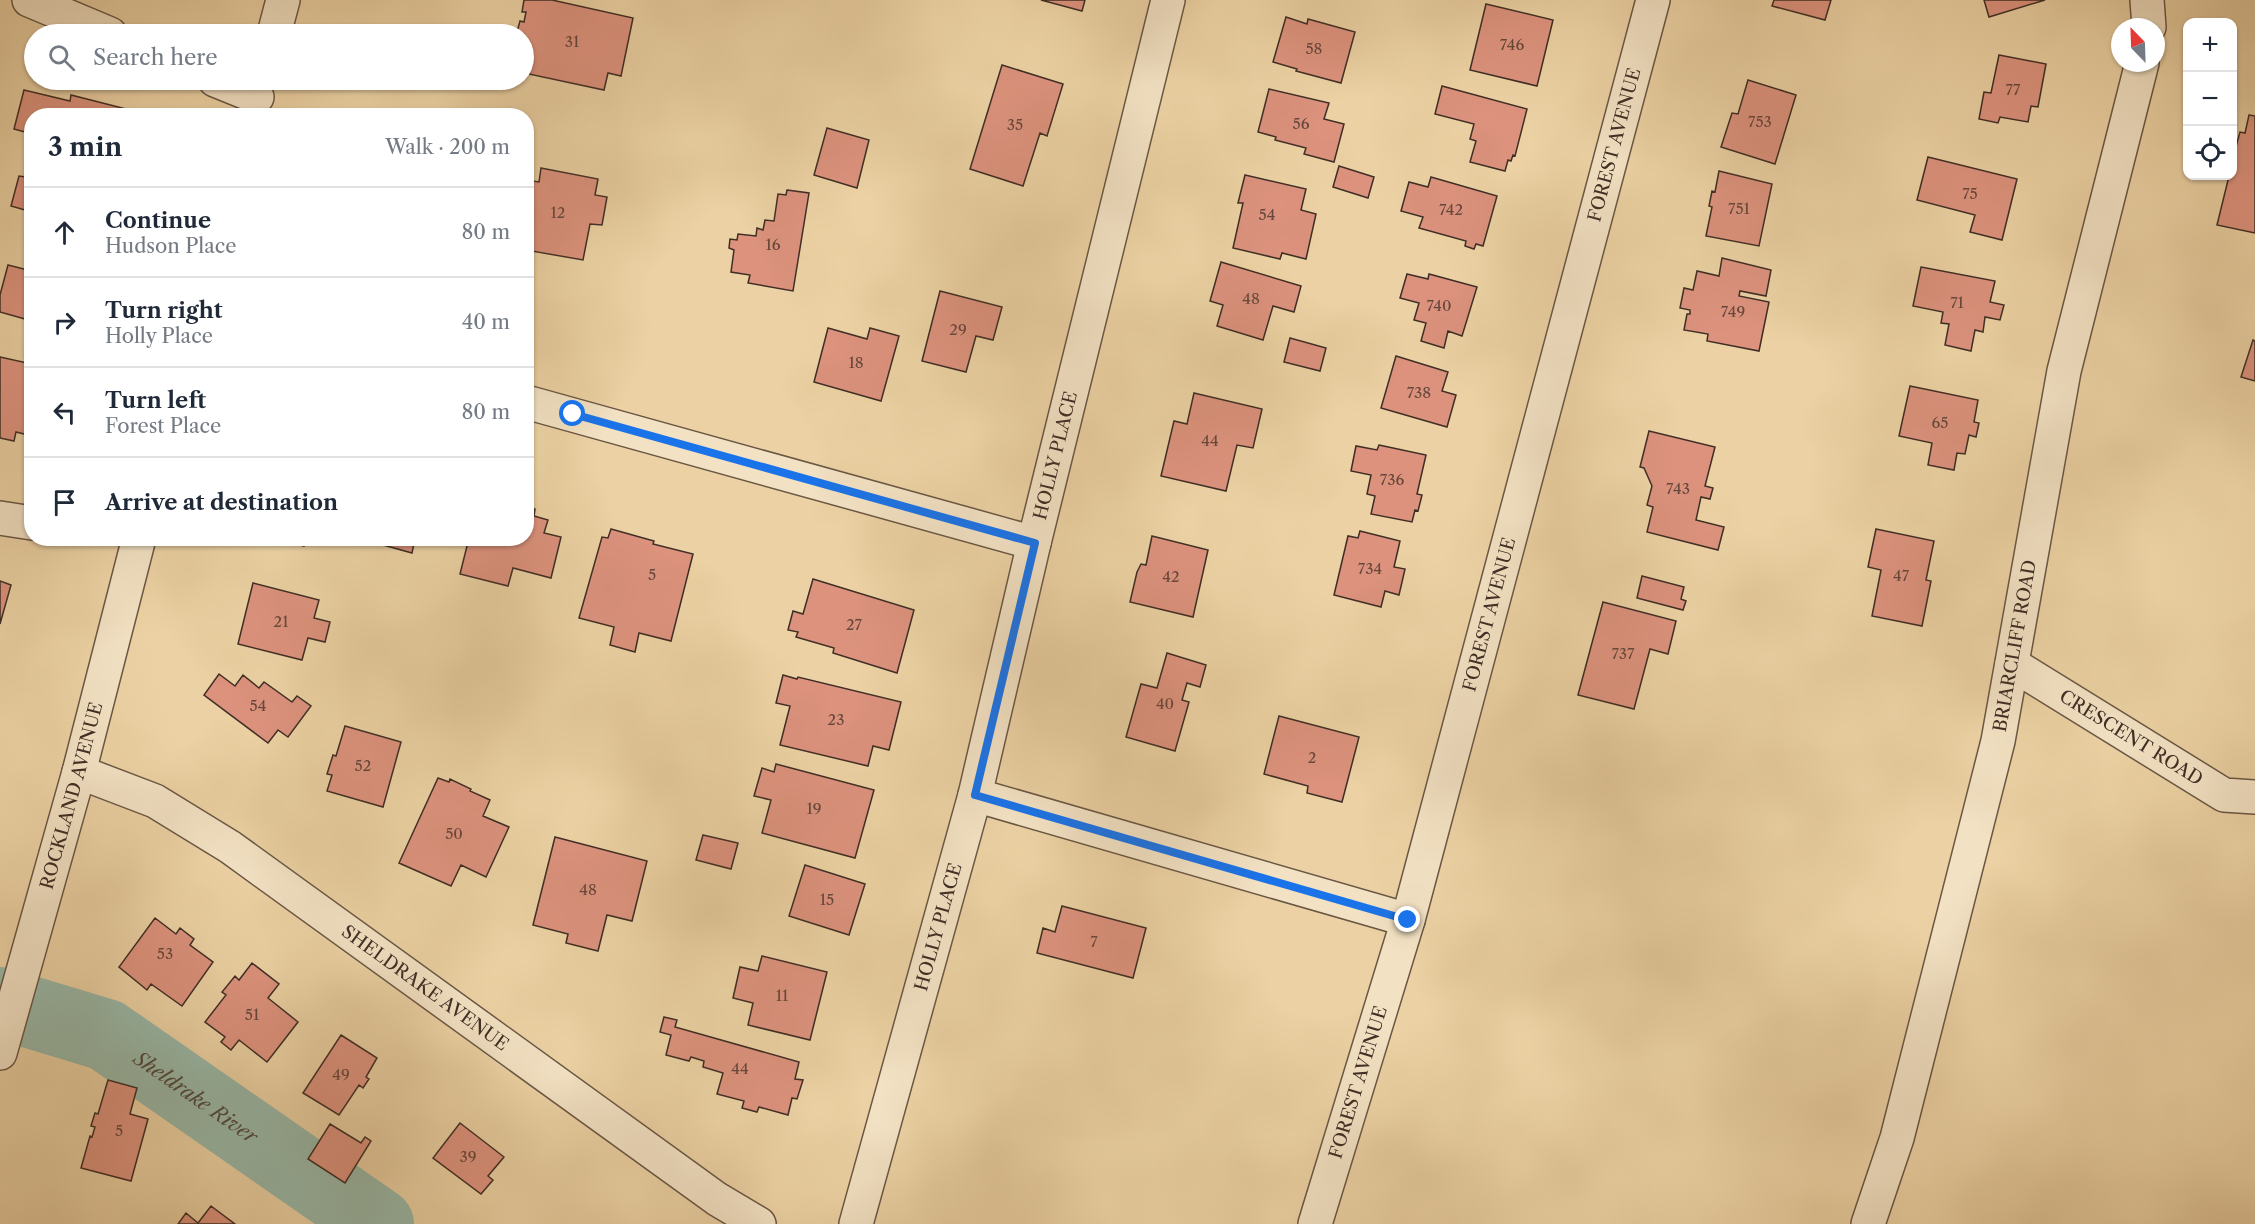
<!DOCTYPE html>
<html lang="en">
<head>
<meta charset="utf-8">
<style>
  body { margin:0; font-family:"Libre Caslon Text",serif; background:#f6f6f7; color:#1f2937 }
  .controls { position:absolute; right:18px; top:18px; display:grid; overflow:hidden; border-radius:12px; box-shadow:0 2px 4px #0004 }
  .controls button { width:54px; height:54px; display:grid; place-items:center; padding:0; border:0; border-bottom:2px solid #e0e1e3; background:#fff; color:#1f2937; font:30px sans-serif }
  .compass { position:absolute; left:2111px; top:18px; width:54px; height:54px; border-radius:50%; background:#fff; box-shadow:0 2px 4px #0004; rotate:337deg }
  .stop { position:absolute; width:18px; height:18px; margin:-14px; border:4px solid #1a73e8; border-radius:50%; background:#fff }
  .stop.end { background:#1a73e8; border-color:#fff; box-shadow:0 2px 6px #0008 }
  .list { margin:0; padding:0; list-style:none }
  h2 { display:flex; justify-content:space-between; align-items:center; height:78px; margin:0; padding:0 24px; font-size:26px }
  h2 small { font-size:20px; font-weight:400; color:#747a83 }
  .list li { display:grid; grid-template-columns:39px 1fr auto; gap:18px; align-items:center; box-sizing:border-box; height:90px; padding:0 24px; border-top:2px solid #e0e1e3 }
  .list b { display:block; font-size:22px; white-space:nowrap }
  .list p { margin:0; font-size:20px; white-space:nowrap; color:#747a83 }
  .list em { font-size:20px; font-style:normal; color:#747a83 }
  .icon { flex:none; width:33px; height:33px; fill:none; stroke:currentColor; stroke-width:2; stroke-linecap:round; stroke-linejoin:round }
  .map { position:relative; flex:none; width:2255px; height:1224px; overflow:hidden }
  .search { position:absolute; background:#fff; box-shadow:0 2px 4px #0004; left:24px; top:24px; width:510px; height:66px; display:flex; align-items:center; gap:15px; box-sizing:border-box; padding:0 21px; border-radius:33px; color:#747a83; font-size:22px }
  .panel { position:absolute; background:#fff; box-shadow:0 2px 4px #0004; left:24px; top:108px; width:510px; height:438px; border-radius:24px }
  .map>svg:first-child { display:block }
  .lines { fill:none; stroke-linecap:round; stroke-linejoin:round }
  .river { stroke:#98b7a6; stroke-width:72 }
  .building { fill:#dc927d; stroke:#3f2e25; stroke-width:1.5 }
  .minor-casing { stroke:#6a5744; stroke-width:36 }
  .minor { stroke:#f2e1c3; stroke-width:33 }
  .route { stroke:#1a73e8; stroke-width:8 }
  .labels { text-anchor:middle; stroke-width:4.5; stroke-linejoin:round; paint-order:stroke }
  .number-label { font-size:15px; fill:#66473b }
  .street-label { font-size:18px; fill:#3f2e25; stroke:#f2e1c3 }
  .water-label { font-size:20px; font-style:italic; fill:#51493f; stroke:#f2e1c3 }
</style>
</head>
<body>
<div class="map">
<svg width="2255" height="1224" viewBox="0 0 2255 1224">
  <rect width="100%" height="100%" fill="#ebd1a3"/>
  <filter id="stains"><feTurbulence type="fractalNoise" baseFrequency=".00333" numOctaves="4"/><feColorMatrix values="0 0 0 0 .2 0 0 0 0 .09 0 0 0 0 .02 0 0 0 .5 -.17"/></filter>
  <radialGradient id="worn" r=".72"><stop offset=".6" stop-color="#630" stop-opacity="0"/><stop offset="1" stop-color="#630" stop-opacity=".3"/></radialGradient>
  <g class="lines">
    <path class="river" id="s1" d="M0,1003L106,1035L378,1224"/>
  </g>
  <path class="building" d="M524,0H552L633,18L621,76L608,73L604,90L524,73V34L517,32L520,21L524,22L526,12H522Z
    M1041,0H1085L1082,11Z
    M1774,0H1831L1825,20L1772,6Z
    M1984,0H2045L1989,17Z
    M1486,4L1553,20L1537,86L1470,70Z
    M1286,17L1307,24L1308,19L1355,32L1341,83L1296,71L1297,69L1273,62Z
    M1999,55L2046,64L2038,107L2031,106L2028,122L2000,117L1998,123L1979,119L1984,92L1991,93Z
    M1002,65L1063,84L1047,136L1040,133L1023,186L970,169Z
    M1748,80L1796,95L1775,164L1721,147L1732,113L1738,114Z
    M1442,86L1527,109L1515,156L1513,155L1511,161L1508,160L1505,171L1470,162L1476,141L1470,139L1474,124L1435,114Z
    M1269,89L1329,103L1324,119L1344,124L1334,162L1304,154L1306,148L1275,140L1276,137L1258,132Z
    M24,90L70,101L71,95L138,112L137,116H32V134L14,129Z
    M2249,115L2255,116V233L2217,225L2229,176H2232V161L2240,132L2245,133Z
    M827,128L869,140L857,188L814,175Z
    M1928,157L2017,179L2002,240L1970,232L1975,215L1917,200Z
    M1339,166L1374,177L1368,198L1333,187Z
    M541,168L598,179L595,195L607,197L602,225L590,224L583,260L526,250L530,222L526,221V180L539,182Z
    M1719,171L1772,184L1759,246L1706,236L1712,207L1709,206L1712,191L1715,192Z
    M27,173L32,175V212L11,206L19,176L26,177Z
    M1245,175L1306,189L1301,210L1316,214L1306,259L1282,253L1280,259L1233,248L1243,203H1238Z
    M1431,177L1497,196L1483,246L1476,244L1474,249L1465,246L1466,241L1419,228L1423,217L1401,211L1409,182L1428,187Z
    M787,190L809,193L793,291L748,283L750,275L731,272L734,250L729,248L730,239L737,240L738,234L756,236L757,228L763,230L765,220L774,221L778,194L786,195Z
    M1722,258L1771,270L1766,296L1740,291L1739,296L1769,302L1759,351L1707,341L1708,334L1684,330L1687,314H1690V310L1680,308L1684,288L1693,290L1697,271L1719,276Z
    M1221,262L1301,286L1294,312L1273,306L1263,340L1217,326L1223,305L1210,301Z
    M8,265L32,271V321L0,312V295Z
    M1921,267L1995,281L1990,302L2004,305L2000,320L1985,317L1983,332L1975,330L1971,351L1945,345L1949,324L1941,323L1943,312L1913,306Z
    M1407,274L1428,279L1429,274L1477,287L1462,336L1448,331L1444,348L1421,341L1426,323L1414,320L1419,303L1400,298Z
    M940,291L1002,307L993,340L976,336L966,372L922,361Z
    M828,328L867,339L870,328L899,336L881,401L814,382Z
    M1290,338L1326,348L1320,371L1284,362Z
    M2253,340L2255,341V381L2241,377Z
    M1396,356L1448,372L1442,391L1456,395L1447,427L1381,408Z
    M0,357L32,364V436L16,432L14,441L0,438Z
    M1910,386L1978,400L1974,422L1979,423L1976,437L1969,435L1965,454L1957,453L1954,470L1928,465L1932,443L1899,436Z
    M1194,393L1262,409L1253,448L1237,445L1226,491L1161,476L1174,421L1187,424Z
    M1649,431L1715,447L1705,486L1713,488L1710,499L1701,497L1696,520L1724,527L1718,550L1647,532L1653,507L1647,505L1652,486L1644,468L1640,467Z
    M1379,445L1426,455L1417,494L1422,495L1418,511L1415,510L1412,522L1371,514L1375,496L1367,494L1371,475L1351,471L1356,446L1377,450Z
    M526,507L535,509L534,516L548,520L544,533L561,537L551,578L513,568L508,586L460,574L469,538H526Z
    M611,529L654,541L653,544L693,554L671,641L639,633L635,652L610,645L614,627L579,618L602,537L608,538Z
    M1876,529L1934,541L1926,580L1931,581L1922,626L1872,616L1881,570L1868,567Z
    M1360,531L1400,541L1394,567L1405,569L1399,595L1385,591L1381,607L1334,595L1348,536L1358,538Z
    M1152,536L1208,550L1193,617L1130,602L1137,572L1141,564L1146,565Z
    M273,538H306L304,546Z
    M358,538H415L412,553Z
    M1642,576L1684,587L1681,599L1686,601L1683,610L1637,598Z
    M813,579L914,610L897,673L833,653L834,648L796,637L798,632L788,630L793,611L803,614Z
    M0,581L11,585L0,624Z
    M253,583L319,600L314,618L330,622L325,642L308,638L302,660L238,644Z
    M1603,602L1676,621L1668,654L1650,649L1634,709L1578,695Z
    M1167,653L1206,665L1200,687L1187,683L1182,700L1189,702L1175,751L1126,737L1141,684L1157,688Z
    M219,674L235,686L243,675L259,688L264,682L292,702L297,696L311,706L288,737L278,730L268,743L204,695Z
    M783,675L797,679L798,677L901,702L889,750L873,746L868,766L780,745L790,706L776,703Z
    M1279,716L1359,737L1342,802L1307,793L1308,786L1264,774Z
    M345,726L401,742L383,807L327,791L332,775L327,774L333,755L336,756Z
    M776,764L874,790L855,858L762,833L771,800L754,796L762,768L774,772Z
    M438,778L449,782L450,779L471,789L470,791L490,800L483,816L509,827L486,877L461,865L451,886L399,863Z
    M703,835L738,843L731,869L696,860Z
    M555,837L647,861L632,921L607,915L598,951L566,943L568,934L533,925Z
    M805,865L865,884L849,935L789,916Z
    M1062,906L1146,928L1133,978L1037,953L1043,928L1055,932Z
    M155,918L176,934L180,928L194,939L190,945L213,962L182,1006L151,984L147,990L119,967Z
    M762,956L827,972L810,1040L748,1025L753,1003L733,998L740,967L758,971Z
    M252,963L279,984L268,998L298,1022L267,1062L239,1040L231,1050L221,1042L225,1037L205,1022L226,995L222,992L235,976L239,980Z
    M664,1017L677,1020L675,1027L799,1062L795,1079L803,1080L797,1099L792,1098L788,1115L759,1107L757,1112L742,1108L744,1101L717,1094L723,1073L703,1067L704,1061L691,1057L689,1061L666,1055L671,1035L660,1032Z
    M341,1035L377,1058L366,1077L369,1079L363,1088L359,1085L339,1115L303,1093Z
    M108,1080L137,1088L130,1114L148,1119L131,1181L81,1168L90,1136L92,1137L95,1127L91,1126L95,1113L98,1114Z
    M460,1123L504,1157L488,1176L493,1180L481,1194L433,1158Z
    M330,1124L361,1143L365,1137L371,1141L345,1183L308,1159Z
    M211,1206L235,1224H178L186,1213L198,1223Z"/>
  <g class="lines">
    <g class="minor-casing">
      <g id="minor">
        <path d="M29,0L110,34"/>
        <path d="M2147,0L2149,27"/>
        <path d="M274,34L283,0"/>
        <path d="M215,80L257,97"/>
        <path d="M526,402L1034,543"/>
        <path d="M0,518L32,523"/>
        <path id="s2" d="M2012,664L2224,795L2255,797"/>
        <path id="s3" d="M79,772L155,801L230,847L717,1199L759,1224"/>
        <path d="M975,795L1408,920"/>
        <path id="s4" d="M0,1053L79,772L139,538"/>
        <path id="s5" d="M856,1224L975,795L1034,543L1168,0"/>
        <path id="s6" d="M1315,1224L1408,920L1653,0"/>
        <path id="s7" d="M1868,1224L1897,1138L1998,741L2064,371L2142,63"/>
      </g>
    </g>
    <use href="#minor" class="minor"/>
  </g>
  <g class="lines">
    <path class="route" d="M573,414L1035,543L975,795L1408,920"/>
  </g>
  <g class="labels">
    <g class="number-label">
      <text x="572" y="47">31</text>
      <text x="1512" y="50">746</text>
      <text x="1314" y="54">58</text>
      <text x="2013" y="95">77</text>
      <text x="1760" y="127">753</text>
      <text x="1301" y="129">56</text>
      <text x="1015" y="130">35</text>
      <text x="1970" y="199">75</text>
      <text x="1739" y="214">751</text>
      <text x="1451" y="215">742</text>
      <text x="558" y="218">12</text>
      <text x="1267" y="220">54</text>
      <text x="773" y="250">16</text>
      <text x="1251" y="304">48</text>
      <text x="1957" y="308">71</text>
      <text x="1439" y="311">740</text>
      <text x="1733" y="317">749</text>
      <text x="958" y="335">29</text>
      <text x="856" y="368">18</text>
      <text x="1419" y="398">738</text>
      <text x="1940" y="428">65</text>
      <text x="1210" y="446">44</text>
      <text x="1392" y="485">736</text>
      <text x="1678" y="494">743</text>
      <text x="1370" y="574">734</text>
      <text x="652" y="580">5</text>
      <text x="1901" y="581">47</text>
      <text x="1171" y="582">42</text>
      <text x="281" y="627">21</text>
      <text x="854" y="630">27</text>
      <text x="1623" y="659">737</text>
      <text x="1165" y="709">40</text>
      <text x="258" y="711">54</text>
      <text x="836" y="725">23</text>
      <text x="1312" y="763">2</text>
      <text x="363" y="771">52</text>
      <text x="814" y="814">19</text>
      <text x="454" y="839">50</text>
      <text x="588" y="895">48</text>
      <text x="827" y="905">15</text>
      <text x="1094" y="947">7</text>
      <text x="165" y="959">53</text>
      <text x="782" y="1001">11</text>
      <text x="252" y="1020">51</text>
      <text x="740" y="1074">44</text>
      <text x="341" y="1080">49</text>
      <text x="119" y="1136">5</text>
      <text x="468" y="1162">39</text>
    </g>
    <g class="street-label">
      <text dy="6" stroke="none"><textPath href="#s6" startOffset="1120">FOREST AVENUE</textPath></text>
      <text dy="6" stroke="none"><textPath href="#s5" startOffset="794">HOLLY PLACE</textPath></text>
      <text dy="6" stroke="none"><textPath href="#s6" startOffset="634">FOREST AVENUE</textPath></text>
      <text dy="6" stroke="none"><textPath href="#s7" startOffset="597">BRIARCLIFF ROAD</textPath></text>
      <text dy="6" stroke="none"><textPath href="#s2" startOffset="140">CRESCENT ROAD</textPath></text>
      <text dy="6" stroke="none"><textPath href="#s4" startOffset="267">ROCKLAND AVENUE</textPath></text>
      <text dy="6" stroke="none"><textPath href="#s5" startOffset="308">HOLLY PLACE</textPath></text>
      <text dy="6" stroke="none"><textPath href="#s3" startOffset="410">SHELDRAKE AVENUE</textPath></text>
      <text dy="6" stroke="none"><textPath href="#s6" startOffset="148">FOREST AVENUE</textPath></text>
    </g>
    <g class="water-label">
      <text dy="7" stroke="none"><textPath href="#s1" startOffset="220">Sheldrake River</textPath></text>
    </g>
  </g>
  <rect width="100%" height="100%" filter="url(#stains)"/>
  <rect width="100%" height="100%" fill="url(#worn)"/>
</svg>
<div class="controls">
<button>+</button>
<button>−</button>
<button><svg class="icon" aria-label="locate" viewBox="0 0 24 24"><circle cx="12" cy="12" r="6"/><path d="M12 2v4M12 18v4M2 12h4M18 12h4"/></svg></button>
</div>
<svg class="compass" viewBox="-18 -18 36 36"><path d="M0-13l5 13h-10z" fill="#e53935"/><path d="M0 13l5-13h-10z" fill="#747a83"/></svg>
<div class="stop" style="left:573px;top:414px"></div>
<div class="stop end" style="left:1408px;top:920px"></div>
<div class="search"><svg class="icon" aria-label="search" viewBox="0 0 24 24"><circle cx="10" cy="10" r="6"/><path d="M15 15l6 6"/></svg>Search here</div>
<section class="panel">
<h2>3 min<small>Walk · 200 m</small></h2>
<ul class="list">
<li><svg class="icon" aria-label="ahead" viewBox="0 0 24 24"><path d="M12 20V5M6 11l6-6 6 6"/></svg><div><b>Continue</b><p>Hudson Place</p></div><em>80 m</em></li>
<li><svg class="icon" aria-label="right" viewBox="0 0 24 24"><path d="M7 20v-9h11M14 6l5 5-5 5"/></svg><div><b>Turn right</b><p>Holly Place</p></div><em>40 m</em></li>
<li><svg class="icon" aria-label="left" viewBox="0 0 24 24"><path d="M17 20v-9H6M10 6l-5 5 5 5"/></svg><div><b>Turn left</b><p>Forest Place</p></div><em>80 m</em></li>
<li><svg class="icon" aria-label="arrive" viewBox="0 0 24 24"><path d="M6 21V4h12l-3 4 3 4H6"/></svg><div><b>Arrive at destination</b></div></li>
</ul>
</section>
</div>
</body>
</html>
